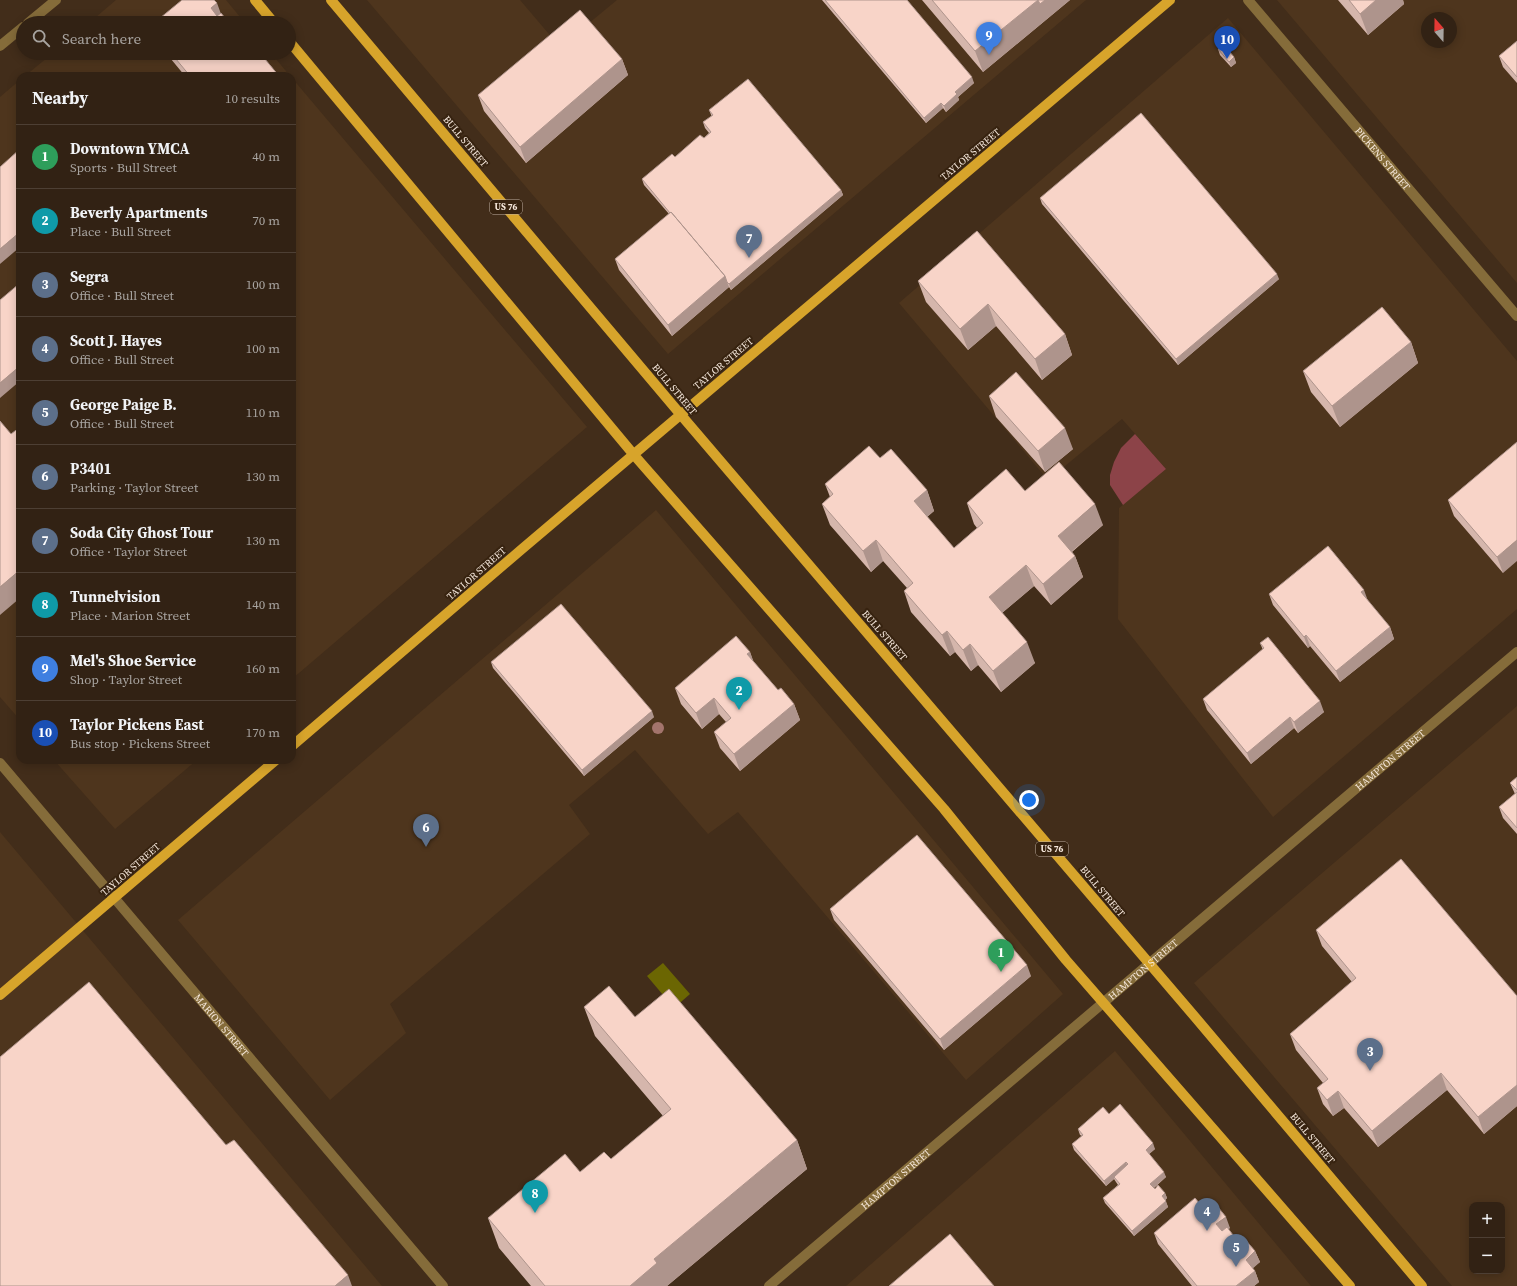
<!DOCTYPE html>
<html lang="en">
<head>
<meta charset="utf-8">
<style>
  body { margin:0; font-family:"Source Serif 4",serif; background:#3a2a1d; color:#f1f3f6 }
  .controls { position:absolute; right:12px; bottom:12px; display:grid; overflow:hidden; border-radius:8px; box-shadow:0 2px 10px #0003 }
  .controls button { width:36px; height:36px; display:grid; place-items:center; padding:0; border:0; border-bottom:1px solid #4d3f34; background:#322214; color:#f1f3f6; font:20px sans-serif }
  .compass { position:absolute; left:1421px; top:12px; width:36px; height:36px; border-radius:50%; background:#322214; box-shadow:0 2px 10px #0003; rotate:340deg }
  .you { position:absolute; left:1029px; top:800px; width:14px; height:14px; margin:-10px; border:3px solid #fff; border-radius:50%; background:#1a73e8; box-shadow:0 0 0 6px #1a73e833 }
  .badge { display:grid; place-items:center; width:26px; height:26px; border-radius:50%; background:#8bbbb9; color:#fff; font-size:13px; font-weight:700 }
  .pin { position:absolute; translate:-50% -33px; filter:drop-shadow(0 1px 2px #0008) }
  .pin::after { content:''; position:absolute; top:21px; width:14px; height:12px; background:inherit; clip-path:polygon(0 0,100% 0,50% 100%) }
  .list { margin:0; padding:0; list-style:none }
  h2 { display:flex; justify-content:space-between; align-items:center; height:52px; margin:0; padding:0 16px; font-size:17px }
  h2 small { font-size:13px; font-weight:400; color:#a8a4a0 }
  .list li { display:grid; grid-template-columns:26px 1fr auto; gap:12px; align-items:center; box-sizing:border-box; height:64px; padding:0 16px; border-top:1px solid #4d3f34 }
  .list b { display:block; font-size:15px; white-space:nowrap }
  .list p { margin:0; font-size:13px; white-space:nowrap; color:#a8a4a0 }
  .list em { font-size:13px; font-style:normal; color:#a8a4a0 }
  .icon { flex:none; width:22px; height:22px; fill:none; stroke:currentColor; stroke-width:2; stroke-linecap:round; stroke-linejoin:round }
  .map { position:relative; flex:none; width:1517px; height:1286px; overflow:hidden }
  .search { position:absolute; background:#322214; box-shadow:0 2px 10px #0003; left:16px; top:16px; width:280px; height:44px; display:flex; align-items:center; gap:10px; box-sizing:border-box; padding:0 14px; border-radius:22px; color:#a8a4a0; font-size:15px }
  .panel { position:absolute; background:#322214; box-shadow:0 2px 10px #0003; left:16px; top:72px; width:280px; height:692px; border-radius:12px }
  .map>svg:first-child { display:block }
  .built { fill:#4e351d; fill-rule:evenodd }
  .green { fill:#8c4348 }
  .water { fill:#6b6602 }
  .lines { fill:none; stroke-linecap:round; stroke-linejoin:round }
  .minor { stroke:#856c3a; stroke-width:10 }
  .major { stroke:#d7a42b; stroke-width:10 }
  .tree { fill:#a3746c }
  .wall { fill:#d5b6ac }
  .shaded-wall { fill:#ae948c }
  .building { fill:#f8d4c8; stroke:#ae948c }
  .labels { text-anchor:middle; stroke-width:4; stroke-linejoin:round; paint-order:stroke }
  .shield { fill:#372310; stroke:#bdaea0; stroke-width:1 }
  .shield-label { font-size:9px; font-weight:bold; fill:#f7e9dd }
  .street-label { font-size:10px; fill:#f7e9dd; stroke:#372310 }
</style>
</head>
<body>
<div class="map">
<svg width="1517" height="1286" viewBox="0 0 1517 1286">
  <rect width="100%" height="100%" fill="#422d1a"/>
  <path class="built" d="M116,0H226L245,23H89Z
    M367,0H520L560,47L617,0H1086L668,354Z
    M1277,0H1517V283ZM1427,18H1451V42H1427Z
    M1228,18L1517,361V609L1273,817L1118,619L1119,508L1166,469L1122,419L1048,480L899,303Z
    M53,53H271L290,76H25Z
    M292,78L587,427L292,679Z
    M20,80V720L0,697V97Z
    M656,510L1063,994L966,1080L738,812L708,834L635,750L569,805L590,834L390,1004L406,1033L330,1100L178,920Z
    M1517,706V1286H1452L1194,983ZM1472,1205H1502V1271H1472Z
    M54,760H197L115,829Z
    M0,832L382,1286H0Z
    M1115,1051L1311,1286H846Z"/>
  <path class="green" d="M1135,434L1166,469L1123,505L1110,485V475L1114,462L1121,448Z"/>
  <path class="water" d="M663,963L690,994L674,1008L647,976Z"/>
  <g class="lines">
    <g class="minor">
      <path id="s1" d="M1248,0L1517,316"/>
      <path d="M28,23L56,0"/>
      <path d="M0,46L23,27"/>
      <path id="s2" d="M0,763L443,1286"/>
      <path id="s3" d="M769,1286L1517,652"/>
    </g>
    <path class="major" d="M255,0L274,23
      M331,0L681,415L1195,1017L1422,1286
      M289,41L634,455L944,809L1066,960L1350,1286
      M292,746L522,549L1170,0
      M0,995L276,760"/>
  </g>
  <circle class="tree" cx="658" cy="728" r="6"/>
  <path class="wall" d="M822,0H907L974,83L958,97L959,100L946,112L943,108L926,123Z
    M922,0H1070L983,72Z
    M1338,0H1403L1404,4L1368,35Z
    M1517,41V83L1503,67L1499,56Z
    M1218,49L1234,57L1236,63L1231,67L1220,55Z
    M166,53H260L279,76H185Z
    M622,59L628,75L526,163L484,111L478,95Z
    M709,110L841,190L843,195L731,290L729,287L672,336L619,270L615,259L669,214L644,185L642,179L704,138L709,133L705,128L703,122L712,117Z
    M1040,198L1279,279L1178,365L1042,204Z
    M977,231L1065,334L1072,355L1042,380L996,326L968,350L926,302L918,281Z
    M1411,342L1418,363L1340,427L1311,392L1303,371Z
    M989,396L1073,449L1045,472L996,417Z
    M1517,442L1503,573L1454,516L1448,500Z
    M880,458L927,490L934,511L927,517L954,548L977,528L974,524L967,503L1025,491L1103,525L1072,552L1075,556L1083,577L1051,605L1034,586L1002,613L1035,663L1001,692L978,665L971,671L955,652L950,656L911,612L904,591L907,588L883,561L871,572L830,525L822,504L830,497L825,484Z
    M1269,594L1367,600L1390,627L1394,639L1340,682L1310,646L1308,648L1273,605Z
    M1260,643L1324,712L1298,733L1294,728L1251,764L1207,710L1203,699L1263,650Z
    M750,652L753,661L778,690L794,704L800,720L740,771L720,748L714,732L726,722L719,714L702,729L681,704L675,688Z
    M491,662L654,717L584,776L493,668Z
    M1517,777V834L1503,818L1499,807L1515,794L1510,783Z
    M830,909L1031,976L944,1050L834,920Z
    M1316,930L1517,996V1106L1484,1134L1447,1090L1378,1147L1344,1108L1333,1116L1323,1104L1317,1088L1323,1083L1296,1050L1290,1034L1352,982L1322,946Z
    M584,1007L635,1017L797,1140L807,1169L667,1286H531L499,1248L488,1218L580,1172L611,1159L663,1116L595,1036Z
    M1109,1114L1155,1149L1149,1154L1166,1177L1154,1188L1165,1193L1167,1198L1165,1200L1168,1207L1134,1236L1105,1203L1103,1198L1118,1185L1114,1179L1106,1186L1074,1150L1072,1144L1082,1136L1080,1135L1078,1129Z
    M1205,1210L1230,1228L1228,1229L1236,1244L1255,1251L1260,1262L1252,1268L1255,1271L1259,1282L1254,1286H1192L1158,1244L1154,1233Z"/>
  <path class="shaded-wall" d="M1038,0H1070L983,72L975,51Z
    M1376,0H1403L1404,4L1368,35L1360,14Z
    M217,3L221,14L215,19L211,8Z
    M1234,57L1236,63L1231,67L1229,62Z
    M622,59L628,75L526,163L520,147Z
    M972,77L974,83L958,97L959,100L946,112L944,106L955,92Z
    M941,103L943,108L926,123L924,118Z
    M841,190L843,195L731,290L729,284Z
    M20,232V247L0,264V249Z
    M1277,274L1279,279L1178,365L1176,359Z
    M725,276L729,287L672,336L668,325Z
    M988,304L996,326L968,350L960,329Z
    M1065,334L1072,355L1042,380L1035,359Z
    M1411,342L1418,363L1340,427L1332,406Z
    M20,366V381L0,398V383Z
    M1065,428L1073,449L1045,472L1038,451Z
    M927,490L934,511L921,522L914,501Z
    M1095,504L1103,525L1065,557L1058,536Z
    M876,540L883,561L871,572L863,551Z
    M1517,540V561L1503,573L1497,557Z
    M1075,556L1083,577L1051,605L1043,584Z
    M1026,565L1034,586L996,618L989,597Z
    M20,570V598L0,615V587Z
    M1364,590L1368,601L1361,592Z
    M1390,627L1394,639L1340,682L1336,671Z
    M947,631L955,652L950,656L942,635Z
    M1306,635L1310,646L1308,648L1304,637Z
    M1027,642L1035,663L1001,692L993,671Z
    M970,644L978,665L971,671L963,650Z
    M750,652L756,668L747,654Z
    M714,698L719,714L702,729L696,713Z
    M1320,701L1324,712L1298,733L1294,722Z
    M794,704L800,720L740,771L734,754Z
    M652,711L654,717L584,776L582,770Z
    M1290,717L1294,728L1251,764L1247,753Z
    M1027,965L1031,976L944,1050L940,1039Z
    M1441,1073L1447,1090L1378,1147L1372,1131Z
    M1517,1085V1106L1484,1134L1478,1117Z
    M1338,1091L1344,1108L1333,1116L1327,1100Z
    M797,1140L807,1169L667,1286H630L654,1259Z
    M1153,1143L1155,1149L1148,1155L1146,1150Z
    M1126,1162L1128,1168L1114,1177V1179L1106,1186L1104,1181Z
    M1164,1172L1166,1177L1152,1189L1150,1184Z
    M1165,1193L1167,1198L1164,1202L1162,1196Z
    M1166,1201L1168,1207L1134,1236L1132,1231Z
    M1226,1217L1230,1228L1220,1236L1216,1224Z
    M1233,1235L1237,1246L1231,1250L1227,1239Z
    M1255,1251L1260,1262L1250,1271L1246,1260Z
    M1255,1271L1259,1282L1254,1286H1236Z
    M348,1275L352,1286H335Z"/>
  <path class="building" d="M182,0H214L217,3L211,8L217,16L221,13L229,23H154Z
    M825,0H907L972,77L955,92L957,94L944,106L941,103L924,118Z
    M932,0H1038L975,51Z
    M1038,0H1045L1040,4Z
    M1349,0H1376L1360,14Z
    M580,10L622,59L520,147L478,95Z
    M1517,41V77L1499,56Z
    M1224,45L1234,57L1229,62L1218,49Z
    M171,53H260L279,76H190Z
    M748,79L841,190L729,284L727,282L725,276L671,212L670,213L642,179L672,154L675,157L700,135L704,138L711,132L703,122L713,115L709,110Z
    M1141,113L1277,274L1176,359L1040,198Z
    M20,149V232L0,249V167Z
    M671,212L725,276L668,325L615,259Z
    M977,231L1065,334L1035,359L988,304L960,329L918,281Z
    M20,283V366L0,383V300Z
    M1382,307L1411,342L1332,406L1303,371Z
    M1016,372L1065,428L1038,451L989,396Z
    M0,421L11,434L20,427V570L0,587Z
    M1517,442V540L1497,557L1448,500Z
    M869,446L880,458L891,449L927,490L914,501L954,548L983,523L967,503L1006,469L1025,491L1059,462L1095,504L1058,536L1075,556L1043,584L1026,565L989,597L1027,642L993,671L970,644L963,650L947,631L942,635L904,591L913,583L876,540L863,551L822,504L833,494L825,484Z
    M1328,546L1364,590L1361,592L1390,627L1336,671L1306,635L1304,637L1269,594Z
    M561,604L652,711L582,770L491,662Z
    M736,636L750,652L747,654L778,690L781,688L794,704L734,754L714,732L731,718L714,698L696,713L675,688Z
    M1268,637L1320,701L1294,722L1290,717L1247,753L1203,699L1264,648L1260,643Z
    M1517,777V790L1510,783Z
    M1517,792V828L1499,807Z
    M917,835L1027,965L940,1039L830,909Z
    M1401,859L1517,996V1085L1478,1117L1441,1073L1372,1131L1338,1091L1327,1100L1317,1088L1328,1079L1290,1034L1356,978L1316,930Z
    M89,982L226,1145L234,1140L348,1275L335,1286H0V1057Z
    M609,986L635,1017L669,989L797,1140L654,1259L657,1263L630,1286H545L488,1218L565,1154L580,1172L604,1152L611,1159L671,1109L584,1007Z
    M1120,1104L1153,1143L1146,1150L1164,1172L1150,1184L1155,1189L1158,1185L1165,1193L1162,1196L1166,1201L1132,1231L1103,1198L1120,1184L1114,1177L1128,1164L1126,1162L1104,1181L1072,1144L1083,1135L1078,1129L1103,1107L1109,1114Z
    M1195,1198L1205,1210L1214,1202L1226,1217L1216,1224L1222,1231L1227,1227L1233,1235L1227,1239L1234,1247L1244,1238L1255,1251L1246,1260L1255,1271L1236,1286H1197L1154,1233Z
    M950,1234L994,1286H889Z"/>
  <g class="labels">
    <g class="shield">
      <rect x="490" y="200" width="32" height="14" rx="3"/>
      <rect x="1036" y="842" width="32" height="14" rx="3"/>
    </g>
    <g class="shield-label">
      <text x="506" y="210">US 76</text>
      <text x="1052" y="852">US 76</text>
    </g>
    <g class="street-label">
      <text transform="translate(466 141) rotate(50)" y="4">BULL STREET</text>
      <text transform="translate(970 154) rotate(-40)" y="4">TAYLOR STREET</text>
      <text dy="4" stroke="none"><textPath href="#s1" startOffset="208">PICKENS STREET</textPath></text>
      <text transform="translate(723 363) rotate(-40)" y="4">TAYLOR STREET</text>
      <text transform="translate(675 389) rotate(50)" y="4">BULL STREET</text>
      <text transform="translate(476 573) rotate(-41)" y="4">TAYLOR STREET</text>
      <text transform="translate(885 635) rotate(49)" y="4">BULL STREET</text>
      <text dy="4" stroke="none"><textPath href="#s3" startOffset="814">HAMPTON STREET</textPath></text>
      <text transform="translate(130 869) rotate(-41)" y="4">TAYLOR STREET</text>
      <text transform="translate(1103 891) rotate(50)" y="4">BULL STREET</text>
      <text dy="4" stroke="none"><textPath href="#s3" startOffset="490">HAMPTON STREET</textPath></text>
      <text dy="4" stroke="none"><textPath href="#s2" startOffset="343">MARION STREET</textPath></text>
      <text transform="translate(1313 1138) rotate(50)" y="4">BULL STREET</text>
      <text dy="4" stroke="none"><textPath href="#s3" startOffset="166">HAMPTON STREET</textPath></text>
    </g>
  </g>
</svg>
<div class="controls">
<button>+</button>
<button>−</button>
</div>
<svg class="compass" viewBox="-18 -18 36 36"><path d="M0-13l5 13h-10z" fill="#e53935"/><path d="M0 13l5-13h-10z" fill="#a8a4a0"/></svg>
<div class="you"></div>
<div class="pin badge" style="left:1001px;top:972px;background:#2e9e5b">1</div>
<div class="pin badge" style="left:739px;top:710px;background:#0f9aa8">2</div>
<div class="pin badge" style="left:1370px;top:1071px;background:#5c6f8a">3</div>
<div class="pin badge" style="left:1207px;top:1231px;background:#5c6f8a">4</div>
<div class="pin badge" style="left:1236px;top:1267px;background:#5c6f8a">5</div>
<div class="pin badge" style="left:426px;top:847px;background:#5c6f8a">6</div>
<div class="pin badge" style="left:749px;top:258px;background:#5c6f8a">7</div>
<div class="pin badge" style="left:535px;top:1213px;background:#0f9aa8">8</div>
<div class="pin badge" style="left:989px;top:55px;background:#3f7fe0">9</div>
<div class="pin badge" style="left:1227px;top:59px;background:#1a4fb4">10</div>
<div class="search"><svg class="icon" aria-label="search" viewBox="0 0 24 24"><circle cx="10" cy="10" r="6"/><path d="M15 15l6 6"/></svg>Search here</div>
<section class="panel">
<h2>Nearby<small>10 results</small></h2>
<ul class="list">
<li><span class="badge" style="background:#2e9e5b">1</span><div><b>Downtown YMCA</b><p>Sports · Bull Street</p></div><em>40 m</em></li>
<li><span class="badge" style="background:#0f9aa8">2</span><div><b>Beverly Apartments</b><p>Place · Bull Street</p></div><em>70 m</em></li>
<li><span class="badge" style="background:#5c6f8a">3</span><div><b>Segra</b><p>Office · Bull Street</p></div><em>100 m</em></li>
<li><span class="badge" style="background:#5c6f8a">4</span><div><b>Scott J. Hayes</b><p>Office · Bull Street</p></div><em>100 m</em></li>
<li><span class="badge" style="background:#5c6f8a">5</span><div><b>George Paige B.</b><p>Office · Bull Street</p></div><em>110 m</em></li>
<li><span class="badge" style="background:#5c6f8a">6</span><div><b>P3401</b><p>Parking · Taylor Street</p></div><em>130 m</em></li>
<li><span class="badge" style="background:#5c6f8a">7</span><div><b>Soda City Ghost Tour</b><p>Office · Taylor Street</p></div><em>130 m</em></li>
<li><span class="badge" style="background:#0f9aa8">8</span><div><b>Tunnelvision</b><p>Place · Marion Street</p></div><em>140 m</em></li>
<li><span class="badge" style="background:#3f7fe0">9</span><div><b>Mel's Shoe Service</b><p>Shop · Taylor Street</p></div><em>160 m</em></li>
<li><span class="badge" style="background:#1a4fb4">10</span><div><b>Taylor Pickens East</b><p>Bus stop · Pickens Street</p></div><em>170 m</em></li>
</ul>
</section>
</div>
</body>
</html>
